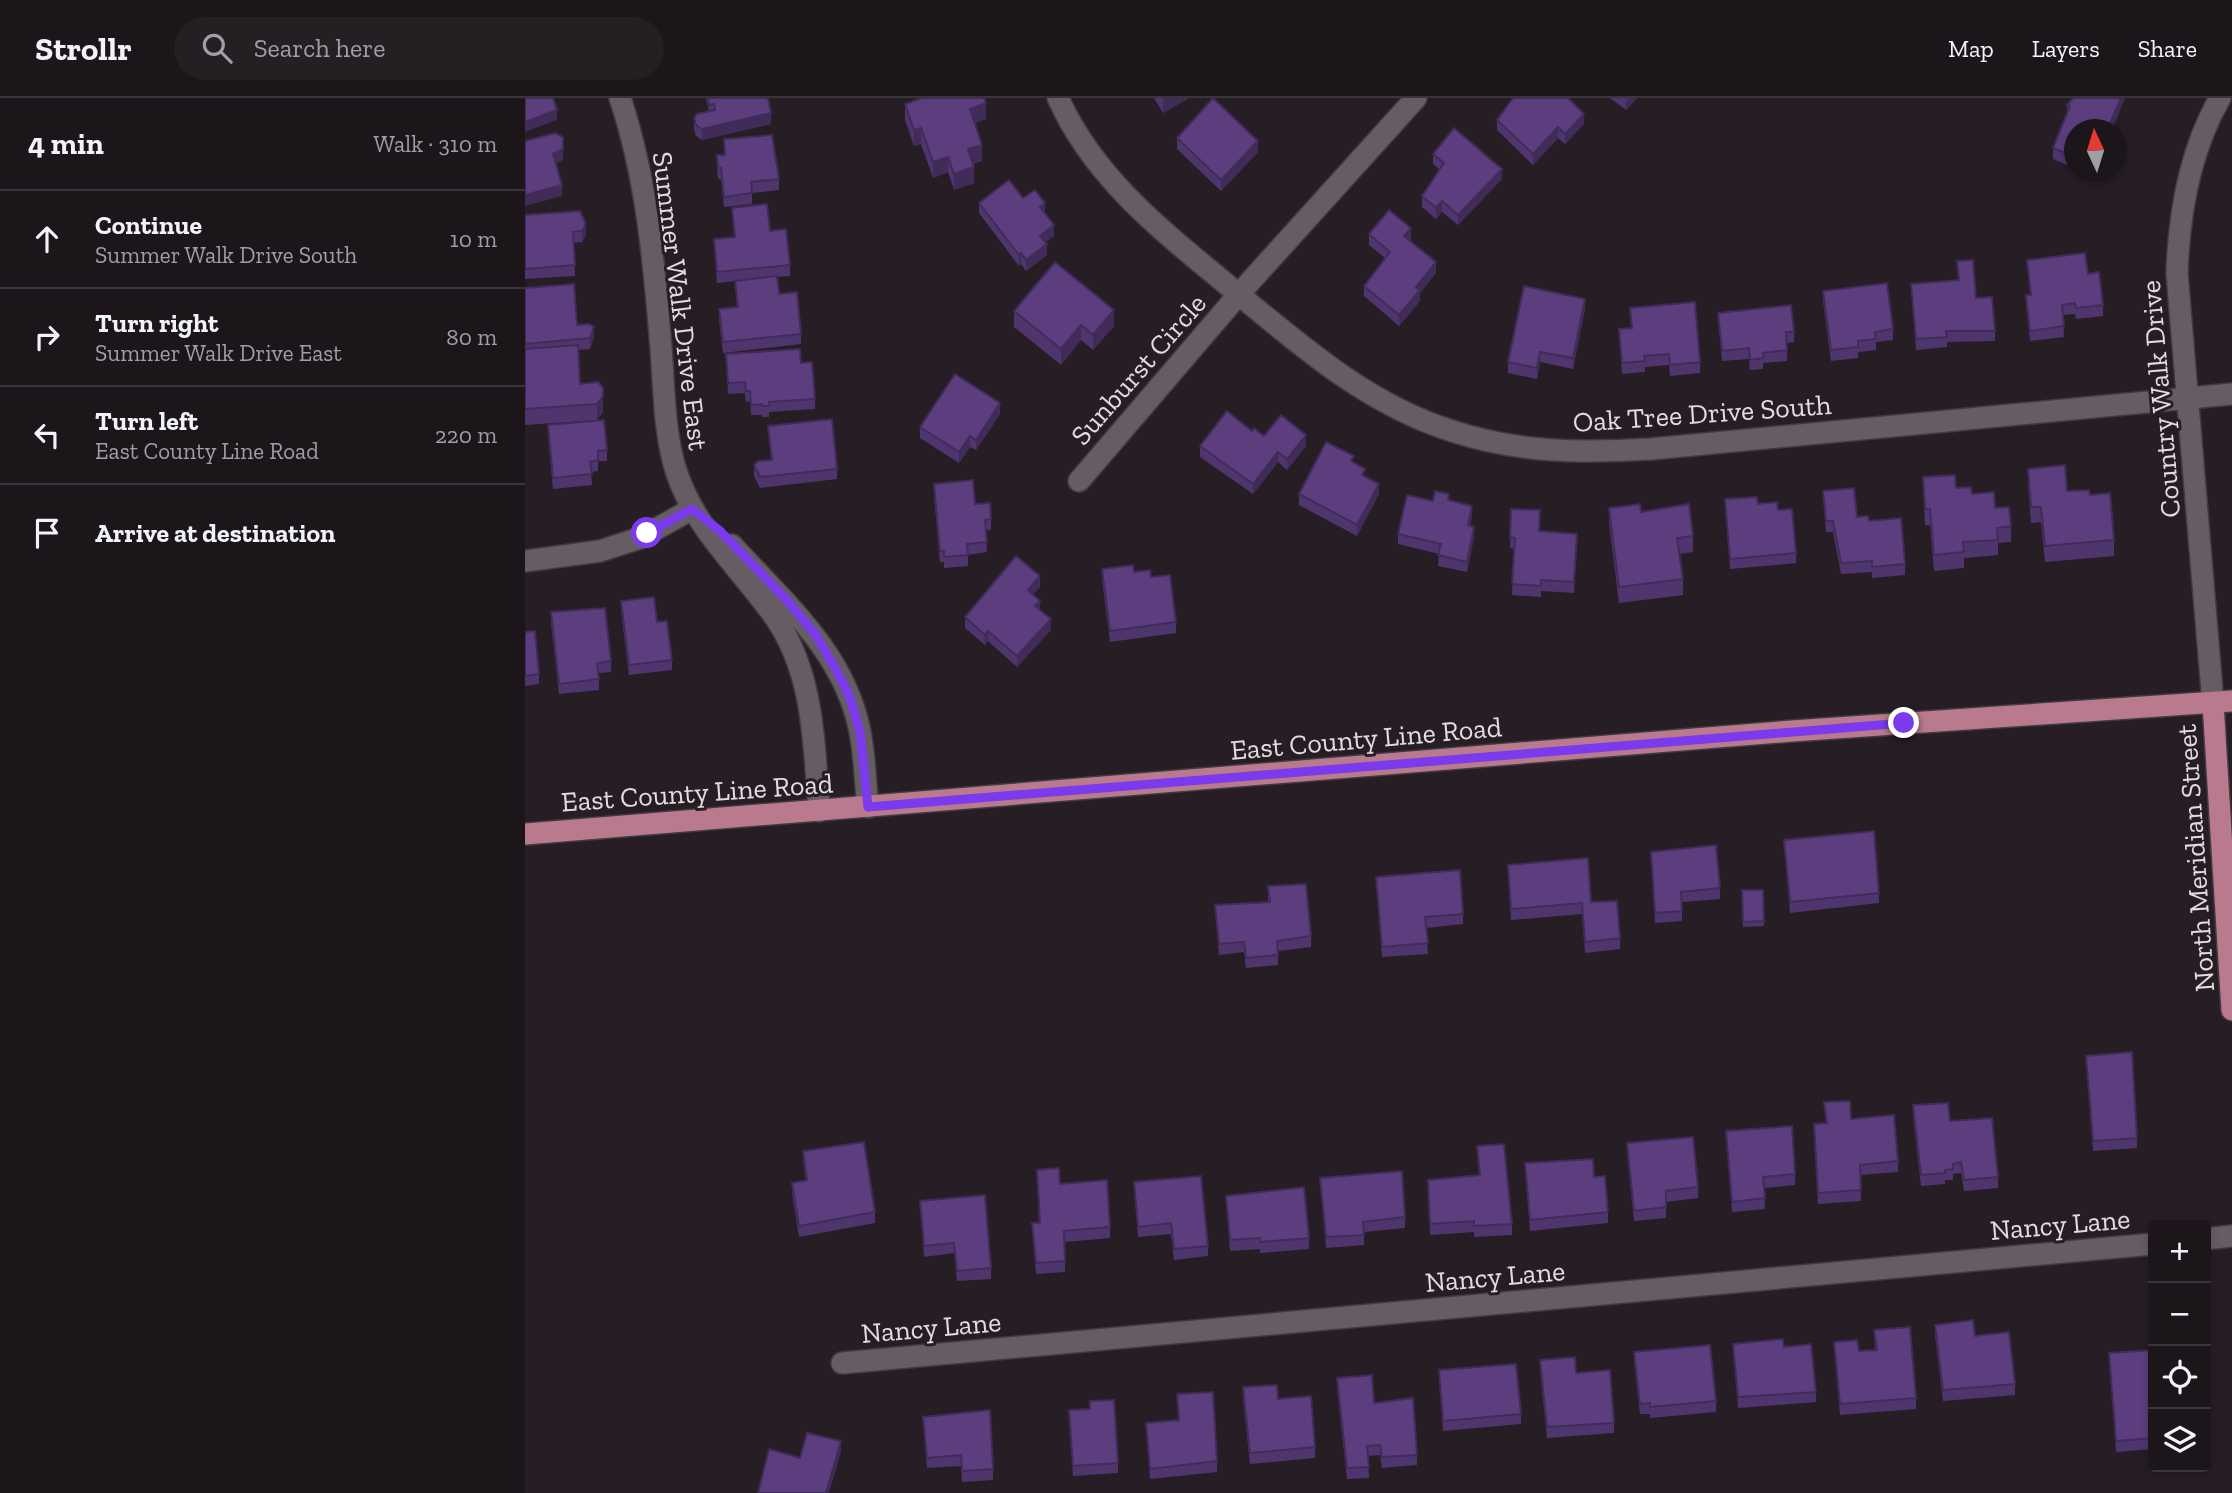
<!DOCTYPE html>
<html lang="en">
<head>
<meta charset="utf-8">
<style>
  body { margin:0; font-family:"Zilla Slab",serif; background:#251f24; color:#f1f3f6 }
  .controls { position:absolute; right:21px; bottom:21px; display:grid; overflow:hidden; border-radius:7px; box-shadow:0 4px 10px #0003 }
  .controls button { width:63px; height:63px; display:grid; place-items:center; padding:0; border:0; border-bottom:2px solid #3a353a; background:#1c161b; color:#f1f3f6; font:35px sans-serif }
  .compass { position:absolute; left:1539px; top:21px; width:63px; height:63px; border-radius:50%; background:#1c161b; box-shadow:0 4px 10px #0003; rotate:356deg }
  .stop { position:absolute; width:21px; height:21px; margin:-16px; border:5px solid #7c3aed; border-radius:50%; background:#fff }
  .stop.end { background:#7c3aed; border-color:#fff; box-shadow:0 2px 7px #0008 }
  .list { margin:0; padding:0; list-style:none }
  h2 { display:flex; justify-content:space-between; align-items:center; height:91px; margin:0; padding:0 28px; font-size:30px }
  h2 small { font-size:23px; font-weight:400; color:#a09fa3 }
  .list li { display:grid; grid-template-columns:46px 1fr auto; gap:21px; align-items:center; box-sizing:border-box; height:98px; padding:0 28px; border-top:2px solid #3a353a }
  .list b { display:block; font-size:26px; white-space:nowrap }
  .list p { margin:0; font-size:23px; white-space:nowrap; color:#a09fa3 }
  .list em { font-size:23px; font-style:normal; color:#a09fa3 }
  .icon { flex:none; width:38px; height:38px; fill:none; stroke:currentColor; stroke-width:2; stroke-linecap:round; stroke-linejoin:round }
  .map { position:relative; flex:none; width:1707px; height:1395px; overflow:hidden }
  header { display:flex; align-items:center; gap:42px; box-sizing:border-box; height:98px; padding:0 35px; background:#1c161b; border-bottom:2px solid #3a353a }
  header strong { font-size:33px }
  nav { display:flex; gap:38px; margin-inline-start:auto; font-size:24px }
  .search { width:490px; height:63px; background:#251f24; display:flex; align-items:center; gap:18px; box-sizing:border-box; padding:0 24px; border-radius:38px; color:#a09fa3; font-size:26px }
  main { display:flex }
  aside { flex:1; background:#1c161b }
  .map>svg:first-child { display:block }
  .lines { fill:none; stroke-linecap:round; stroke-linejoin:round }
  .minor-casing { stroke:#413b40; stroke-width:24 }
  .major-casing { stroke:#413b40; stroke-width:24 }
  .minor { stroke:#665d64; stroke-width:21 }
  .major { stroke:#ba7a8d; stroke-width:21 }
  .wall { fill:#4f356d }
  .shaded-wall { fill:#402b59 }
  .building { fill:#5c3e7f; stroke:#402b59; stroke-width:2 }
  .route { stroke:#7c3aed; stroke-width:9 }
  .labels { text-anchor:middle; stroke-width:6; stroke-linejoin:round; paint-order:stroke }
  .street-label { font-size:28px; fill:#e2dde1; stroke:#261e24 }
</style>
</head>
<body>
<header>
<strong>Strollr</strong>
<div class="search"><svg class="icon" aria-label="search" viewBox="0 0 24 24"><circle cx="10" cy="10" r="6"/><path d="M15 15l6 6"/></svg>Search here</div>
<nav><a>Map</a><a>Layers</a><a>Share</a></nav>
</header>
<main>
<aside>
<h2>4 min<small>Walk · 310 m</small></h2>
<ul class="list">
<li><svg class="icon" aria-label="ahead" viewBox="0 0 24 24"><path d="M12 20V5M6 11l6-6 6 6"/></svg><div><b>Continue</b><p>Summer Walk Drive South</p></div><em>10 m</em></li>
<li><svg class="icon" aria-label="right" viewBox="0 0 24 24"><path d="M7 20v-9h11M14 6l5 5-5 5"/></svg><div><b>Turn right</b><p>Summer Walk Drive East</p></div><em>80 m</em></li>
<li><svg class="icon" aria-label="left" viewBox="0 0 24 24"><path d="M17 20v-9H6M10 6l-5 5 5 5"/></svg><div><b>Turn left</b><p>East County Line Road</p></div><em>220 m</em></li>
<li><svg class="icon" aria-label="arrive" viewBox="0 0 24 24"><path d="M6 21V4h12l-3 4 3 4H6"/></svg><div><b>Arrive at destination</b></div></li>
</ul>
</aside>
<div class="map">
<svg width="1707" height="1395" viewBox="0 0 1707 1395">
  <rect width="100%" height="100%" fill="#261e24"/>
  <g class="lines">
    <g class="minor-casing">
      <path id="minor" d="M95,0C122,81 129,165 136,250C139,288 139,329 149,366C165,425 212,467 247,515C289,572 289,645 294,713
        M533,0C570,82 639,134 706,190C774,246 841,306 927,333C994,355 1057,355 1126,351L1707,296
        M554,383L714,196L891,0
        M207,447C259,504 320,555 335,634C340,659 340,684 343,709
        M0,463L75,453L115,440L167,411
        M1688,605L1652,175C1654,115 1665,52 1695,0
        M1681,1141L1707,1138
        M317,1265L1628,1146"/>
    </g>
    <g class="major-casing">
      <path id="major" d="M1688,605L1707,912
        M0,736L1267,633L1707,603"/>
    </g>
    <use href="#minor" class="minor"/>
    <use href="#major" class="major"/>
  </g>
  <path class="wall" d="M181,0H243L246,26L177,42L171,38L169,31V20L184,14Z
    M629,0H664L638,15Z
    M1085,0H1112L1101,12Z
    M1548,0L1550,32V70L1528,61V50L1542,15V7Z
    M380,6L461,21L449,25L457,63L448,66L449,85L429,92L423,74L408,80L396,46L389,48L380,22Z
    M972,22L1059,26L1040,46L1033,40L1008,67L972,32Z
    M652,40L733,54L696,93L652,51Z
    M199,41L254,81V92L227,95V106L199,109L196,81H193L192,68V57H199Z
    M908,56L977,81L933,127L917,114L911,121L897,109V98L915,72L908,66Z
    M1559,74H1582L1579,82Z
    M498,100L520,115L529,138L520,144L522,157L501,173L496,166L494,168L454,115V105Z
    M207,110L245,133L265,167V178L252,179L254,196L276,236V246L198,255L194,222V211L212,209L210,183L192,185L189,141L209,139Z
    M55,113L61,137L57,144L49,145L50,178L0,181V117Z
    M844,136L886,141L884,143L911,175L895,195V203L874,228L839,198V188L860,160L844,147Z
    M1502,162L1563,176L1578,207V218L1551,221L1550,216L1538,217L1539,239L1505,243L1501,208V197H1505Z
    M1432,163L1470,233V243L1422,244V249L1391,252L1386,186L1433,182Z
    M0,190L52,227L69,240L65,251L53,252L55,286L78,314L72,322L0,327Z
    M1298,193L1368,231V242L1351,244V252L1333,254V260L1306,263L1298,203Z
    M1105,210L1175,264V275L1145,278L1144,267L1120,269V274L1097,276L1094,231L1106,230Z
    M1060,211L1048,271L1015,264L1012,281L983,275V264Z
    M489,213L589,228L568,252L556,242L536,267L489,229Z
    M1193,215L1269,234V244L1262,245V263L1238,265V271L1225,272L1224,261L1197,263Z
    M201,256L276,265L290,301V311L244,314V319H237V317H226L225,303L221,304L220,295L203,296Z
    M475,316L451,352L445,349L434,365L395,340V329Z
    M23,327L82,352V363H73V373L66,374L67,387L28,391L23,338Z
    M243,328L312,371V381L235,390L229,378V367L246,362Z
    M727,333L739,338L781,348L762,372L753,364L728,396L675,359V348Z
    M829,365L854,396L832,438L774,407V396Z
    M1503,371L1542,393L1565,397L1589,442V458L1520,464L1516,424L1506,425L1503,386Z
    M1398,379L1447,396L1470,410L1486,428V444L1473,445V457L1439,460V470L1409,473L1405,427H1400Z
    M409,386L450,406L466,421V432H461L462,454L443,457V468L419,470V464H415L409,397Z
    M1298,393L1332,419L1344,423L1380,466V477L1347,480V474L1316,476L1308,434H1301Z
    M1200,401L1233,406L1253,412L1271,455V465L1205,471Z
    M924,402L947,418L945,428L949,439L942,474L913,468L914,456L873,446V436L908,403Z
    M1084,410L1116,414L1168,438V454L1154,456L1158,481V497L1094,505L1084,425Z
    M986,411L1015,433L1052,446L1049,495L1016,493V499L987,497L989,451L985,450Z
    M577,471L609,474L626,479L651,524V535L585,544L577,482Z
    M515,489L508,496L526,532L492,569L463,543L460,547L440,530V519Z
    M96,503L132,524L147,562V572L104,577L96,514Z
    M26,514L86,563V574L74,575V592L34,596L26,525Z
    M0,534L14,576V586L0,588Z
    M1259,742L1354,795V805L1265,815Z
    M1126,754L1195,790V801L1157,804V823L1130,825Z
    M983,767L1066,804L1095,840V851L1060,855L1057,816L986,822Z
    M851,779L938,816V826L901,830L903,856L857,859Z
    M743,788L786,838V849L753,853V867L721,870L719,854L694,857L690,807L743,804Z
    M1217,792H1238L1239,828L1218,829Z
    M1561,958L1612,1040V1050L1568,1053Z
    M1299,1004L1326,1021L1373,1063V1074L1335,1077L1336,1103L1293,1106L1289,1026L1301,1025Z
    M1388,1007L1425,1023L1473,1079V1090L1439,1093L1436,1075L1428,1076V1082H1420V1086L1396,1088L1388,1018Z
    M1201,1033L1270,1076V1087L1239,1090L1240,1111L1207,1114Z
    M1102,1045L1173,1089V1100L1141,1104V1120L1109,1123L1102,1056Z
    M952,1048L987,1126V1137L949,1139V1134L905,1137L903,1082L954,1077Z
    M278,1053L350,1114V1125L274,1139L267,1095V1085L281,1082L278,1063Z
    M1000,1065L1069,1079L1083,1114V1125L1005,1133Z
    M512,1072L535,1086L585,1129V1140L540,1144V1174L511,1176L507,1125H514Z
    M795,1080L880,1119V1130L839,1134V1147L801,1150Z
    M609,1084L683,1148V1158L649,1162L646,1136L613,1139Z
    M701,1098L784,1140V1151L735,1155V1151L705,1153Z
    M395,1103L466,1170V1181L432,1183L429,1155L399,1159Z
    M1410,1227L1450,1238L1490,1286V1297L1418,1303L1410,1237Z
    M1349,1232L1391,1300V1311L1315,1317L1309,1244L1334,1253L1350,1252Z
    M1208,1246L1259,1249L1291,1294V1304L1213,1310Z
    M1628,1252V1351L1591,1354L1584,1255Z
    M1109,1254L1191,1303V1314L1125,1320V1316H1115L1109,1264Z
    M1015,1262L1051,1275L1089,1325V1335L1022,1340L1015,1273Z
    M914,1272L996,1316V1326L918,1333Z
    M812,1280L849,1305L892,1357V1367L857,1370L855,1357L843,1358L844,1380L822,1381L812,1290Z
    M718,1289L753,1301L790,1349V1360L725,1366L718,1300Z
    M652,1296L692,1363V1374L625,1381L621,1325L653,1322Z
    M565,1311L593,1365V1375L548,1378L544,1312Z
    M398,1319L468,1371V1382L437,1384L436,1368L402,1370Z"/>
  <path class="shaded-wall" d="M638,0H664L638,15Z
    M1103,0H1112L1101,12V2Z
    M1596,0H1600L1587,32H1582Z
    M461,5V21L445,27V11Z
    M32,12V22L0,34V24Z
    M246,15V26L177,42V31Z
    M1059,16V26L1040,46V36Z
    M1033,29V40L1008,67V56Z
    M396,30V46L389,48V32Z
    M733,43V54L696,93V82Z
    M457,47V63L443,67V51Z
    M38,51V62L28,67V56Z
    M423,59V74L408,80V64Z
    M449,69V85L429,92V76Z
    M977,71V81L933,127V117Z
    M37,87V98L0,108V97Z
    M917,103V114L911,121V110Z
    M520,105V116L515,109Z
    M61,126V137L57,144V133Z
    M529,127V138L515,148V138Z
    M886,130V141L879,149V138Z
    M522,146V157L501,173V162Z
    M496,155V166L494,168V157Z
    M911,164V175L895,195V203L874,228V217L891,189Z
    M1060,201V211L1048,271V260Z
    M589,212V228L568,252V237Z
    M556,227V242L536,267V251Z
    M69,229V240L65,251V240Z
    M1015,254V264L1012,281V270Z
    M78,298V314L72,322V306Z
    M475,305V316L451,352V342Z
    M781,337V348L762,372V361Z
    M445,338V349L434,365V354Z
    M753,354V364L728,396V386Z
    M854,386V396L832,438V427Z
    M947,408V418L943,438V427Z
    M949,429V439L942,474V464Z
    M515,478V489L503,502V492Z
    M515,503V513L510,508Z
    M526,521V532L492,569V558Z
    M463,533V543L460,547V537Z
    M316,1343V1354L304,1395H301Z"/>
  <path class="building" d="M0,0H28L32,12L0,24Z
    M183,0H243L246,15L177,31L171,27L169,20L172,16L190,12L189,6L184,7Z
    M397,0H459L461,5L445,11L457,47L443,51L449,69L429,76L423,59L408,64L396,30L389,32L380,6Z
    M688,0L733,43L696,82L652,40Z
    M988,0H1043L1059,16L1040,36L1033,29L1008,56L972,22Z
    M1548,0H1596L1582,32H1550V59L1528,50L1545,8L1542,7Z
    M929,30L977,71L933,117L917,103L911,110L897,98L919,65L908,56Z
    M30,35L38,39V51L28,56L37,87L0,97V43Z
    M247,37L254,81L226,84L227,95L199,99L196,70H193L192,57H200L199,41Z
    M484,82L498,100L510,92L520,105L515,109L529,127L515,138L522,146L501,162L496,155L494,157L454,105Z
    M242,106L245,133L261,131L265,167L192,174L189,141L210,139L207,110Z
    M864,112L886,130L879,138L911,164L891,189L895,192L874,217L839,188L865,154L844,136Z
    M55,113L61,126L57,133L48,134L50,167L0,171V117Z
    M1560,155L1563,176L1574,174L1578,207L1551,210L1550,205L1537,207L1539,228L1505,233L1501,197H1506L1502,162Z
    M1448,162L1451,200L1467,199L1470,233H1421L1422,239L1391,241L1386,186L1434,182L1432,163Z
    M530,164L589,212L568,237L556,227L536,251L489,213Z
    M252,178L254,196L272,194L276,236L198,244L194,211L213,209L210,183Z
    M1362,185L1368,231L1350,234L1351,241L1333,243V249L1306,252L1298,193Z
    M49,186L52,227L64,226L69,229L65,240L0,246V190Z
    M999,188L1060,201L1048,260L1015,254L1012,270L983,264Z
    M1170,204L1175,264L1145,267L1144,256L1119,258L1120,263L1097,265L1094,231L1107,230L1105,210Z
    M1266,207L1269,234H1261L1262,252L1238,255V260L1225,262L1224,250L1197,253L1193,215Z
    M53,247L55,286L73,284L78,290V298L72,306L0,311V251Z
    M275,251L276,265L287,264L290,301L244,304V308H237V306L226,307L225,293H221L220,284L203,285L201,256Z
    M430,276L475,305L451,342L445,338L434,354L395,329Z
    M702,313L727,333L729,330L739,338L756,317L781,337L762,361L753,354L728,386L675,348Z
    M307,321L312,371L235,379L229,367L233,363L247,362L243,328Z
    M79,322L82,352L73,353V362L65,364L67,376L28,380L23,327Z
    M801,344L829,358L826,363L840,371L837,377L854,386L832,427L774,396Z
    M1540,367L1542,393L1564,392L1565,397L1585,395L1589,442L1520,448L1516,409H1506L1503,371Z
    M1430,377L1431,390L1446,389L1447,396L1469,394L1470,410L1484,409L1486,428L1472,430L1473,442L1438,444L1439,454L1409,457L1405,411H1400L1398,379Z
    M448,382L450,406L465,405L466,421L460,422L462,444L442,446L443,457L419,459V453H415L409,386Z
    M1329,390L1332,419L1343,418L1344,423L1376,420L1380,466L1347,469V463L1316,465L1308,423H1301L1298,393Z
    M910,393L924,396L923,402L947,408L943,427L949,429L942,464L913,457L916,446L873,436L882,397L908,403Z
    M1232,399L1233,406L1252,404L1253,412L1267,411L1271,455L1205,461L1200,401Z
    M1115,406L1116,414L1164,406L1168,438L1152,440L1158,481L1094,489L1084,410Z
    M986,411L1015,412L1014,433L1052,436L1049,484L1016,482V488L987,486L990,440L985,439Z
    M491,458L515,478L503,492L515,503L510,508L526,521L492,558L463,533L460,537L440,519Z
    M608,467L609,474L625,472L626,479L645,477L651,524L585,533L577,471Z
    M129,499L132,524L142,523L147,562L104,567L96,503Z
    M80,510L86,563L72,565L74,581L34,586L26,514Z
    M10,533L14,576L0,578V534Z
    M1349,733L1354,795L1265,804L1259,742Z
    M1191,747L1195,790L1156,794L1157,813L1130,815L1126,754Z
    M1063,760L1066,804L1092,803L1095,840L1060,844L1057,805L986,811L983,767Z
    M935,772L938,816L900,819L903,845L857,849L851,779Z
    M781,786L786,838L752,843L753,857L721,860L719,844L694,846L690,807L745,804L743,788Z
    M1217,792H1238L1239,823L1218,824Z
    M1607,954L1612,1040L1568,1043L1561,958Z
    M1325,1003L1326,1021L1369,1017L1373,1063L1335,1067L1336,1092L1293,1095L1289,1026L1302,1025L1299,1004Z
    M1423,1005L1425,1023L1467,1020L1473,1079L1439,1082L1436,1064L1428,1066V1071L1420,1072V1075L1396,1077L1388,1007Z
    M1267,1028L1270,1076L1238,1079L1240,1100L1207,1104L1201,1033Z
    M1168,1039L1173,1089L1141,1093V1109L1109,1113L1102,1045Z
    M339,1044L350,1114L274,1128L267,1085L282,1082L278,1053Z
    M979,1046L987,1126L949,1128V1123L905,1126L903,1082L955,1077L952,1048Z
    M1068,1061L1069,1079L1080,1078L1083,1114L1005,1122L1000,1065Z
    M534,1070L535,1086L582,1082L585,1129L539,1133L540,1163L511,1165L507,1125H515L512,1072Z
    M877,1073L880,1119L838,1124L839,1137L801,1139L795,1080Z
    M676,1078L683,1148L649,1151L646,1125L613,1129L609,1084Z
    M779,1089L784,1140L735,1144V1140L705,1142L701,1098Z
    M460,1097L466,1170L432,1173L429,1145L399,1148L395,1103Z
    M1448,1222L1450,1238L1484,1234L1490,1286L1418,1292L1410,1227Z
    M1385,1229L1391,1300L1315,1306L1309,1244L1332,1242L1334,1253L1352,1252L1349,1232Z
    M1258,1241L1259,1249L1286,1246L1291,1294L1213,1299L1208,1246Z
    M1185,1247L1191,1303L1125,1309V1305L1115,1306L1109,1254Z
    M1628,1252V1340L1591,1343L1584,1255Z
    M1050,1259L1051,1275L1085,1272L1089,1325L1022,1329L1015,1262Z
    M991,1266L996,1316L918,1323L914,1272Z
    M847,1277L849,1305L888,1300L892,1357L857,1359L855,1347L842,1348L844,1369L822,1370L812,1280Z
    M752,1287L753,1301L786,1298L790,1349L725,1355L718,1289Z
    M688,1294L692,1363L625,1371L621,1325L654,1322L652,1296Z
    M589,1302L593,1365L548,1368L544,1312L565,1311V1303Z
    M465,1312L468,1371L437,1373L436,1357L402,1360L398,1319Z
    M282,1335L316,1343L301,1395H233L244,1351L275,1360Z"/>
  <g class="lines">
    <path class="route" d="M122,435L167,411L194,432L259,499L290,536L308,566L324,597L335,634L343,709L1379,625"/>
  </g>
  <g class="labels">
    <g class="street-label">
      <text transform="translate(156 203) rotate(83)" y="10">Summer Walk Drive East</text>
      <text transform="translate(613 271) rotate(-49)" y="10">Sunburst Circle</text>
      <text transform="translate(1635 301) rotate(-95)" y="10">Country Walk Drive</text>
      <text transform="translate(1177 315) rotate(-4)" y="10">Oak Tree Drive South</text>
      <text transform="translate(841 640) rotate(-5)" y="10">East County Line Road</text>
      <text transform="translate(172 694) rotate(-4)" y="10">East County Line Road</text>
      <text transform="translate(1670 760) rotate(-94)" y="10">North Meridian Street</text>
      <text transform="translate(1535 1126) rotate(-5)" y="10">Nancy Lane</text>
      <text transform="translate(970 1178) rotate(-5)" y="10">Nancy Lane</text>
      <text transform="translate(406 1229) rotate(-5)" y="10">Nancy Lane</text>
    </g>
  </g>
</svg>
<div class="controls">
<button>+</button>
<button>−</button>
<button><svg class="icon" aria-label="locate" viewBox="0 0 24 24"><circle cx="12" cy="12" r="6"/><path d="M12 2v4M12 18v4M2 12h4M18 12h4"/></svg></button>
<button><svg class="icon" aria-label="layers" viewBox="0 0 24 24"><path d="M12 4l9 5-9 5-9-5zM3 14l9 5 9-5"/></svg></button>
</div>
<svg class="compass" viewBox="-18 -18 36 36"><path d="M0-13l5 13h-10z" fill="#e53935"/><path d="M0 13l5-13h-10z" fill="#a09fa3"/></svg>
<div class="stop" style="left:122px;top:435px"></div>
<div class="stop end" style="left:1379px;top:625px"></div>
</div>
</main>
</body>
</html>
